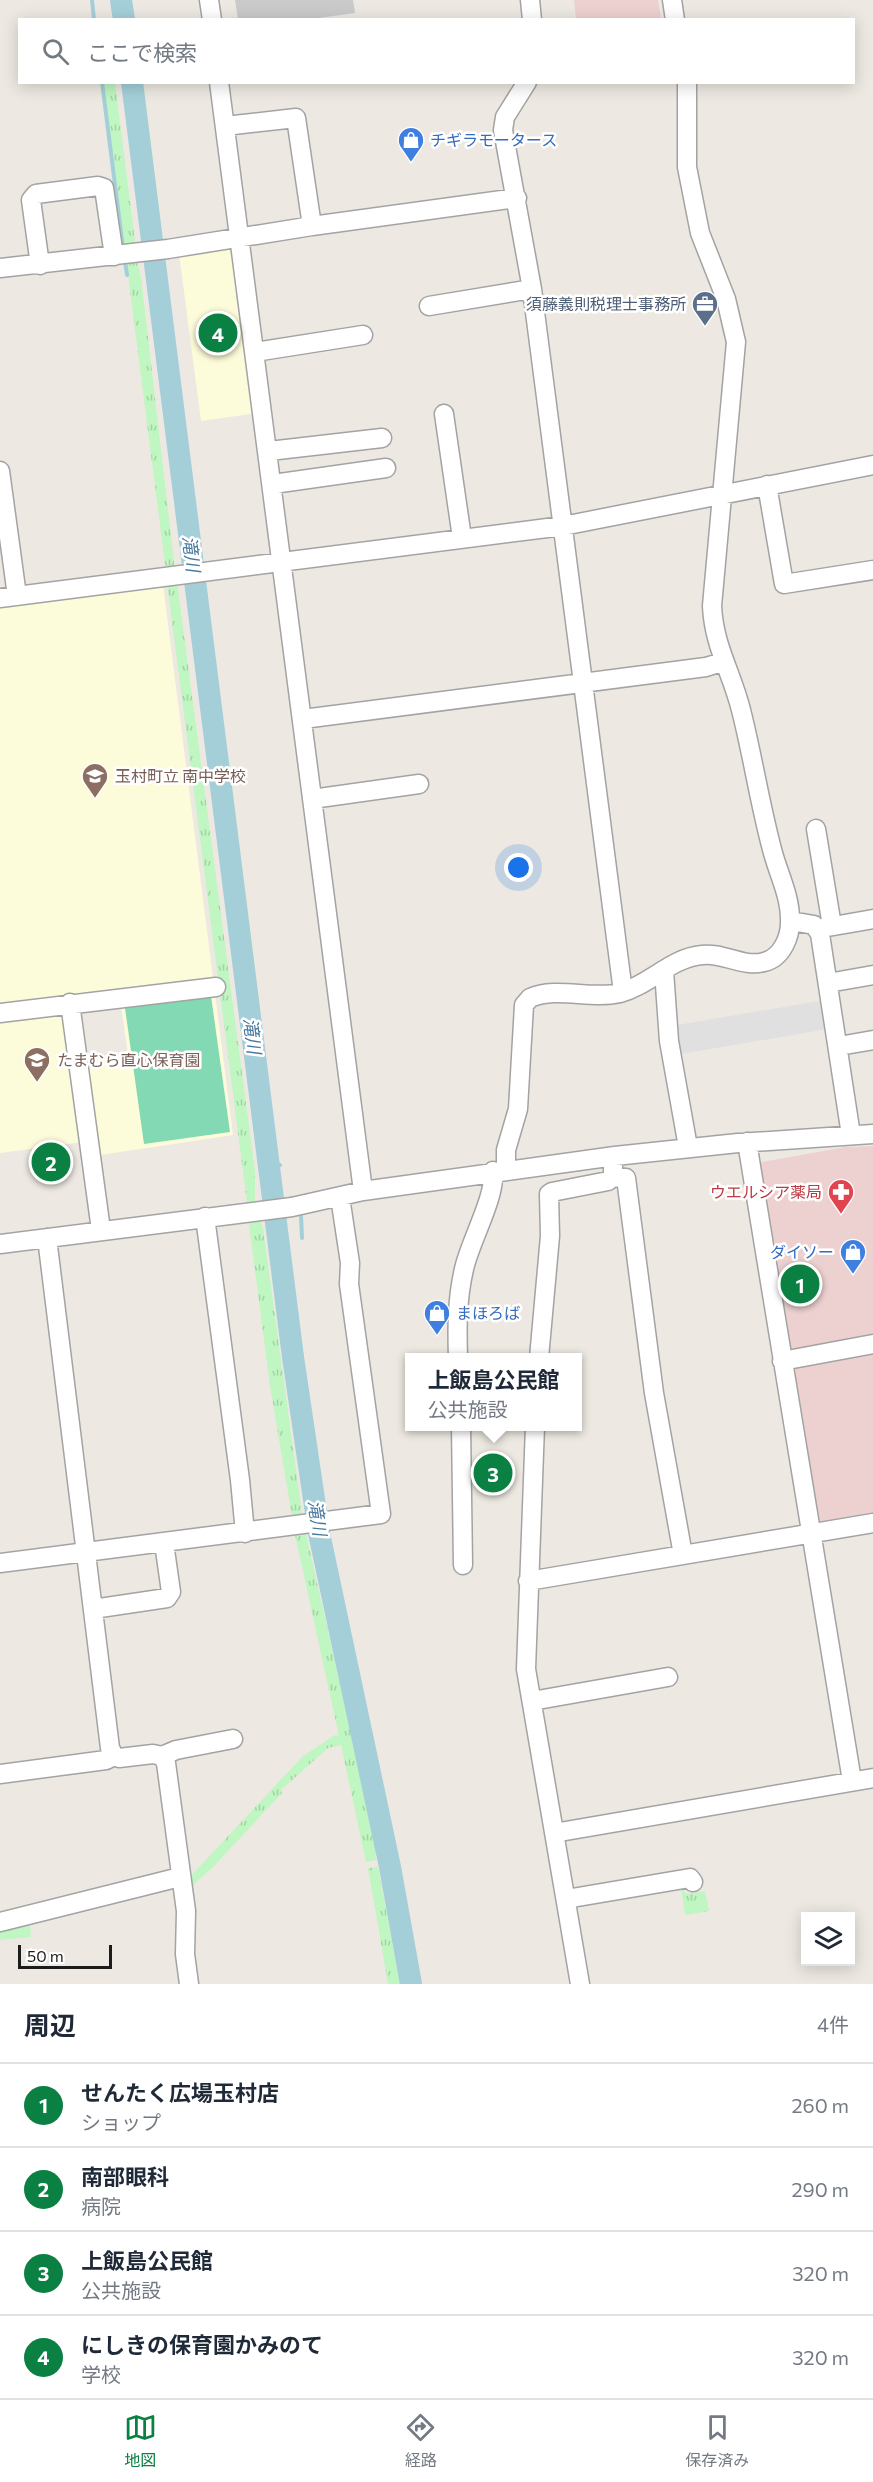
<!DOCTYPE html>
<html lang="ja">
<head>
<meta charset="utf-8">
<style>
  body { margin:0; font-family:Commissioner,"Noto Sans JP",sans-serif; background:#f2f2f3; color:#1f2937 }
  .controls { position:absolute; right:18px; bottom:18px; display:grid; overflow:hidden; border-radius:0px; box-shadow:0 3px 15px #0003 }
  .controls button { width:54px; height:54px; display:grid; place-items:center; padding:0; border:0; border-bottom:2px solid #e0e1e3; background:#fff; color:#1f2937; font:30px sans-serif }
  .scale { position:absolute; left:18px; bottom:15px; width:94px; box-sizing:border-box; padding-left:6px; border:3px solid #1c1c1c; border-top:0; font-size:16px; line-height:21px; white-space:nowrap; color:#1c1c1c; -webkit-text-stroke:4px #fff; paint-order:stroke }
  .you { position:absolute; left:519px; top:868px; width:21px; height:21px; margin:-15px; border:4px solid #fff; border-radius:50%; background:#1a73e8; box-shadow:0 0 0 9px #1a73e833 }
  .badge { display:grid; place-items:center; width:39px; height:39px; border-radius:50%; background:#0b8043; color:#fff; font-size:20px; font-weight:700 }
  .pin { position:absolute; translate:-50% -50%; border:3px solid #fff; box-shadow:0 2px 6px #0006 }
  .popup { position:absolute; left:405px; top:1353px; width:177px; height:78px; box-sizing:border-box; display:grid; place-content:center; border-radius:0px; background:#fff; filter:drop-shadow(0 2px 4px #0005); font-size:20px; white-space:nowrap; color:#747a83 }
  .popup b { font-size:22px; color:#1f2937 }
  .popup::after { content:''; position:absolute; left:50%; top:100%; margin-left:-12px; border:12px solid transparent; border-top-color:#fff }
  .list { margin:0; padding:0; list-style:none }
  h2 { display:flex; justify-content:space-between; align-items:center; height:78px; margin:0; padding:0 24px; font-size:26px }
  h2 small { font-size:20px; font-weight:400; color:#747a83 }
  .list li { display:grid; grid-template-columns:39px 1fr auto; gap:18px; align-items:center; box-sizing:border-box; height:84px; padding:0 24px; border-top:2px solid #e0e1e3 }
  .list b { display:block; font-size:22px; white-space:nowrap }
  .list p { margin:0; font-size:20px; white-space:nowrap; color:#747a83 }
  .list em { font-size:20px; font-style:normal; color:#747a83 }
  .icon { flex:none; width:33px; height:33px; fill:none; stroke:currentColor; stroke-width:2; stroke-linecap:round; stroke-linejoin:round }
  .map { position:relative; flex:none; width:873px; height:1984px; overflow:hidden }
  .search { position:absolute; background:#fff; box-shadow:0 3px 15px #0003; left:18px; right:18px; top:18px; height:66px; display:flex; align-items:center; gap:15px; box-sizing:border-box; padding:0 21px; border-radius:0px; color:#747a83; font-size:22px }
  .sheet { height:414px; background:#fff }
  nav { display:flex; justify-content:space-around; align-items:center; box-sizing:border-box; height:84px; border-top:2px solid #e0e1e3; background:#fff; font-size:16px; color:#747a83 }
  nav a { display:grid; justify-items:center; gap:3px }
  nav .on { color:#0b8043 }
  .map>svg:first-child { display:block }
  .commercial { fill:#edd1d1 }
  .education { fill:#fdfcda }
  .religious { fill:#cacaca }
  .park { fill:url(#park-tufts) }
  .pitch { fill:#83d9b3 }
  .parking { fill:#e0e0e0 }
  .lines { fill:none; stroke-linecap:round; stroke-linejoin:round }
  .stream { stroke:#a4cfd9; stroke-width:4 }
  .river { stroke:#a4cfd9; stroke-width:22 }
  .minor-casing { stroke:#a3a3a3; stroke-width:21 }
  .minor { stroke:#fff; stroke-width:18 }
  .labels { text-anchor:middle; stroke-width:5; stroke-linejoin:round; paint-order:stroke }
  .shop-label { font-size:16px; fill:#366cbe; stroke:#fff; text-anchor:start }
  .service-label { font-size:16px; fill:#4e5e75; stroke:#fff; text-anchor:end }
  .education-label { font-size:16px; fill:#785e54; stroke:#fff; text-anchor:start }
  .health-label { font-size:16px; fill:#be3a42; stroke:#fff; text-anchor:end }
  .water-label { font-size:18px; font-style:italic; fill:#4a799f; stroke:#fff }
</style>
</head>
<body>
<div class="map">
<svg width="873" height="1984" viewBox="0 0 873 1984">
  <defs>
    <pattern id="park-tufts" width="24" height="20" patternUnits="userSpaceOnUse" patternTransform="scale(1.5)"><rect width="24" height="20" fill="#bff6c1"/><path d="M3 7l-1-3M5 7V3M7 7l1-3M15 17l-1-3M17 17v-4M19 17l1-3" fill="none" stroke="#a4d2a5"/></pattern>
  </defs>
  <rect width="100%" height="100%" fill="#ede9e2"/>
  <path class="commercial" d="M574,0H658L661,19H576Z
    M873,1146V1338L793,1352L786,1348L756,1172L762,1162L845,1147Z
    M873,1349V1517L814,1527L790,1369L795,1362Z"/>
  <path class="education" d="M234,246L257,413L201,421L179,253Z
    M163,585L233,1135L100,1155L88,1060L128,1054L119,992L0,1005V606Z
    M60,1015L66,1019L82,1142L0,1153V1023Z"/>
  <path class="religious" d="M235,0H353L355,13L304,20L238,19Z"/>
  <path class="park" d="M104,83H115L136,249L125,250Z
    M136,258L141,277L175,571L166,572L126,259Z
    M177,582L255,1171V1202L247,1203L167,583Z
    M258,1216L263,1228L303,1521L293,1522L270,1386L248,1217Z
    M305,1529L375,1841L376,1860L366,1862L341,1745L328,1748L281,1790L282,1793L213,1867L195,1883L194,1887L187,1880L303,1756L335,1735L339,1736L294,1530Z
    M378,1867L400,1984H388L368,1868Z
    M174,1882L175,1888L30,1925L31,1937L0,1940V1927Z
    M681,1887L686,1894L705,1891L709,1911L685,1915Z"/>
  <path class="pitch" d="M211,996L230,1132L144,1144L125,1008Z"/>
  <path class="parking" d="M825,1000L833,1028L676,1055L671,1026Z"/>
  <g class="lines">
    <path class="stream" d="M92,0L94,20
      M102,82L123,248
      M125,261L127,275
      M268,1167L280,1165
      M301,1216L302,1238"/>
    <path class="river" d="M121,0L124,20
      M132,82L293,1357L319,1533L390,1867L411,1984"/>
    <g class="minor-casing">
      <path id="minor" d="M209,0L212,20
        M530,0L532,20
        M672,0L675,20
        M219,82L363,1191
        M527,82L505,117L503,130L532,289L623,992
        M225,126L296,118L312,226
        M40,265L31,200L36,194L98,186L104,188L114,256
        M0,268L168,249L312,226L517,198
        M429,306L532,289
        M255,352L363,335
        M444,414L462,538
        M269,451L382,438
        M0,471L17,596
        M273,484L386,468
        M767,485L784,584L873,570
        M0,598L563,526L873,465
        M303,719L706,667L722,662
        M312,799L419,784
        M816,829L832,926
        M791,921L814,925L820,934L851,1135
        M822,928L873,919
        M664,971L669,1041L688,1147
        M828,983L873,975
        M70,1003L101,1230
        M0,1013L216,987
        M839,1046L873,1040
        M747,1142L852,1781
        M506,1169V1150L518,1109L524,1005L530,998C557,986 590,1000 620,993C650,985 670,958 702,955C722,952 744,968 764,962C782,958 791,936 790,919C790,896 779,875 773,853C760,806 753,757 741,710C732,673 714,647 712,606L736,342L726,299L700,233L687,167V82
        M613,1177L626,1178L654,1393L683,1555
        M205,1217L240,1480L245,1533
        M47,1238L110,1748L114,1756L119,1758L153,1754L162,1756L166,1763L186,1911L185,1954L189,1984
        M0,1244L292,1207L363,1191L615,1156L738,1143L873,1134
        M458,1358C457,1327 457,1299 464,1269C470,1241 496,1197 493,1171
        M539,1358L550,1236L549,1194L552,1192L608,1181L613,1177V1167
        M782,1361L873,1344
        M461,1426L463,1565
        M535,1426L526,1669L580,1984
        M0,1563L381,1514L349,1284L350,1263L340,1197
        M528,1581L873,1523
        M93,1609L167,1598L171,1592L164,1543
        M532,1701L668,1677
        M162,1756L176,1750L233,1739
        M0,1774L106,1760L114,1756
        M554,1833L873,1778
        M566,1899L690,1878L693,1882
        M0,1922L180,1877"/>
    </g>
    <use href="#minor" class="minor"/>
  </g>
  <defs>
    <g id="shop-pin" transform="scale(1.35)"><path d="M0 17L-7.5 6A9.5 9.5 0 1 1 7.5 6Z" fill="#3f7fe0" stroke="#fff"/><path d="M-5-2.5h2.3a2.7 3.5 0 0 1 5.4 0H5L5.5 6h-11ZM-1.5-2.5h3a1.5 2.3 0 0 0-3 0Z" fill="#fff"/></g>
    <g id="office-pin" transform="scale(1.35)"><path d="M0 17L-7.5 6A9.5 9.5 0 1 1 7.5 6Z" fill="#5c6f8a" stroke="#fff"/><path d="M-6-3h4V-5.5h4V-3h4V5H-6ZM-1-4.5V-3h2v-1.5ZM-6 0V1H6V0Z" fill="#fff"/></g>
    <g id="school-pin" transform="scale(1.35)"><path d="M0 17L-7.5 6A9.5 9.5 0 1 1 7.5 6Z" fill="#8d6e63" stroke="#fff"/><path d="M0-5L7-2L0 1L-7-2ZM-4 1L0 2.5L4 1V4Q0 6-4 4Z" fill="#fff"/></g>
    <g id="pharmacy-pin" transform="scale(1.35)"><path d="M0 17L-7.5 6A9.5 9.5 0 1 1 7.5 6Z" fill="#e0444e" stroke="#fff"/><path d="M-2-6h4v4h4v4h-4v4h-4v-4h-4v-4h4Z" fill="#fff"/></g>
  </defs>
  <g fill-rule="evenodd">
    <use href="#shop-pin" x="411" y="140"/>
    <use href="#office-pin" x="705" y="304"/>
    <use href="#school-pin" x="95" y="776"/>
    <use href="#school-pin" x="37" y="1060"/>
    <use href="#pharmacy-pin" x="841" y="1192"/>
    <use href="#shop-pin" x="853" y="1252"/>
    <use href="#shop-pin" x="437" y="1313"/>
  </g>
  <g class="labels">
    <g class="shop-label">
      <text x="430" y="146">チギラモータース</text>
      <text x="834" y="1258" text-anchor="end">ダイソー</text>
      <text x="456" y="1319">まほろば</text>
    </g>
    <g class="service-label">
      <text x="686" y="310">須藤義則税理士事務所</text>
    </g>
    <g class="education-label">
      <text x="115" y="782">玉村町立 南中学校</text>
      <text x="57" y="1066">たまむら直心保育園</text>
    </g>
    <g class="health-label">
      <text x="822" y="1198">ウエルシア薬局</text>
    </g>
    <g class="water-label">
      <text transform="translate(191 554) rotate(83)" y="6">滝川</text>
      <text transform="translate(252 1036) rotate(83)" y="6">滝川</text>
      <text transform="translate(317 1518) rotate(81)" y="6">滝川</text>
    </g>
  </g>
</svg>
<div class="controls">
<button><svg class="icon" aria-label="layers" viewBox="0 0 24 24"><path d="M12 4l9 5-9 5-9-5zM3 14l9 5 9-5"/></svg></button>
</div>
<div class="scale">50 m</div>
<div class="you"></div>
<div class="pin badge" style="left:800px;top:1284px">1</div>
<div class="pin badge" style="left:51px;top:1162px">2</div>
<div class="pin badge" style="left:493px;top:1473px">3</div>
<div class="popup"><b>上飯島公民館</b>公共施設</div>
<div class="pin badge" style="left:218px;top:333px">4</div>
<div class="search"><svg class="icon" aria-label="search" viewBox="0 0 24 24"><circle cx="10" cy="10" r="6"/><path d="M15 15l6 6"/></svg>ここで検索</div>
</div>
<section class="sheet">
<h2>周辺<small>4件</small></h2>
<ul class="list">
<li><span class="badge">1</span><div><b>せんたく広場玉村店</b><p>ショップ</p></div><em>260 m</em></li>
<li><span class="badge">2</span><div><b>南部眼科</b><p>病院</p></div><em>290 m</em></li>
<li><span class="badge">3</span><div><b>上飯島公民館</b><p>公共施設</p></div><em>320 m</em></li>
<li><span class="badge">4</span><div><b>にしきの保育園かみのて</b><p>学校</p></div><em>320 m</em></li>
</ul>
</section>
<nav>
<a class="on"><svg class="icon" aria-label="map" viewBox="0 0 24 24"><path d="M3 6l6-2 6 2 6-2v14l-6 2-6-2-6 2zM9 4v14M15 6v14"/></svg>地図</a>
<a><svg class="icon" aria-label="directions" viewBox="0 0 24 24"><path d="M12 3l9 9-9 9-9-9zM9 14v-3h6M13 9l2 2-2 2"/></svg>経路</a>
<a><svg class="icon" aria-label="saved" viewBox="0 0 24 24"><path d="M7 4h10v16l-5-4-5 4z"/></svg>保存済み</a>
</nav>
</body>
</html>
